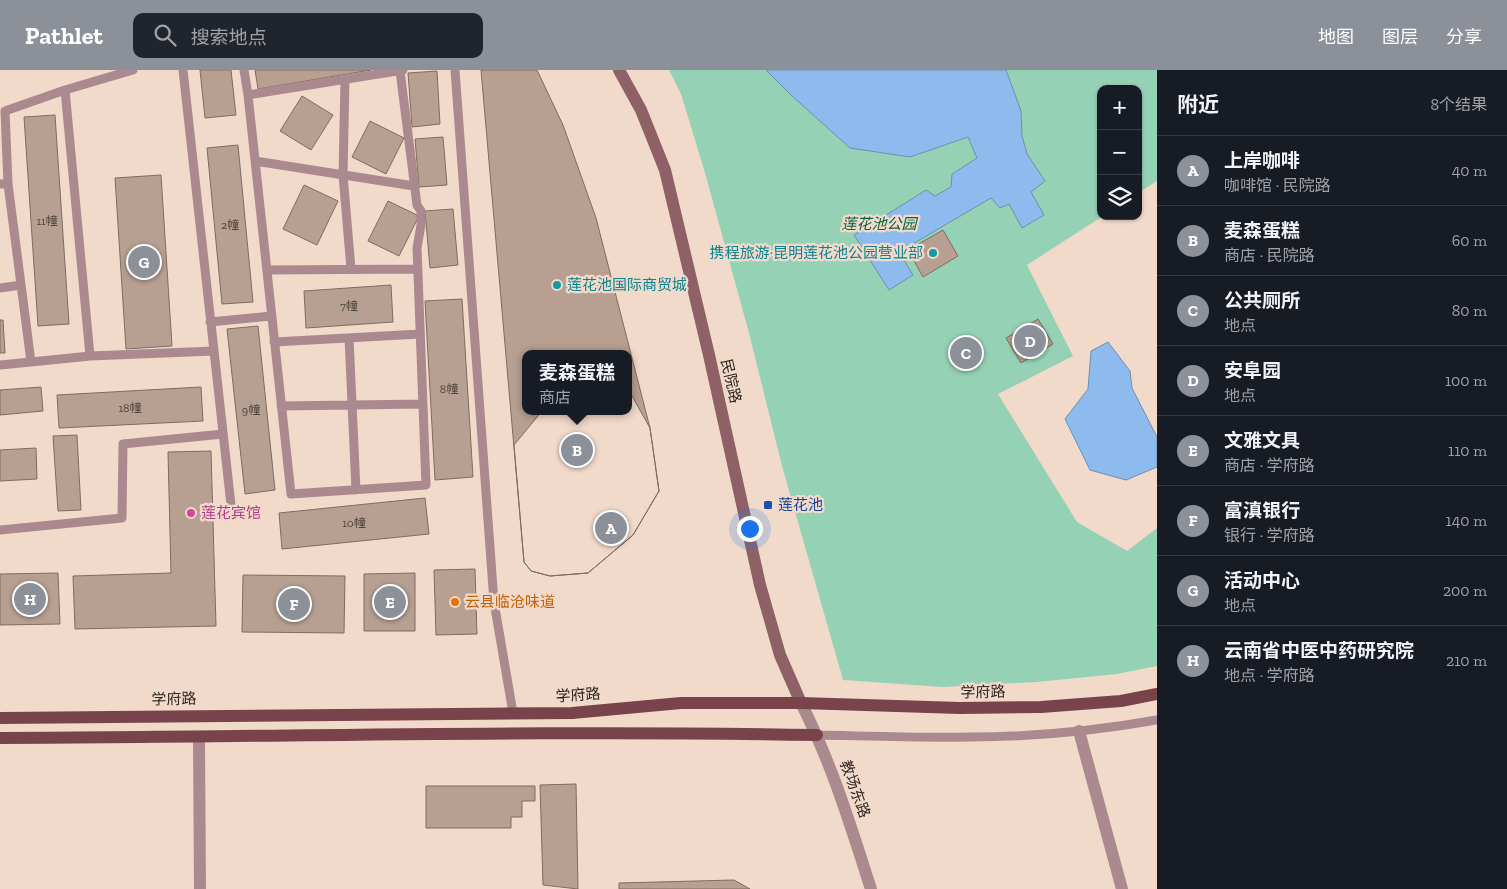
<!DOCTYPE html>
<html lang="zh">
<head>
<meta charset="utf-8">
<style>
  body { margin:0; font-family:"Zilla Slab","Noto Sans SC",serif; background:#20242c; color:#f1f3f6 }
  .controls { position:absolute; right:15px; top:15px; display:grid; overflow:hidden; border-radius:10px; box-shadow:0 1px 4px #0004 }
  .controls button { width:45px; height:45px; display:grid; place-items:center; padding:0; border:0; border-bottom:1px solid #363941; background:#171b24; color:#f1f3f6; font:25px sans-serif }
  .you { position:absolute; left:749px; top:458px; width:18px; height:18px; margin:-12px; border:4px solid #fff; border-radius:50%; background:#1a73e8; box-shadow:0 0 0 8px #1a73e833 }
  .badge { display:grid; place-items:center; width:32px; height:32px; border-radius:50%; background:#8c9099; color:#fff; font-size:16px; font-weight:700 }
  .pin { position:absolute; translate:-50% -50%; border:2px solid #fff; box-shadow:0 1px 5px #0006 }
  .popup { position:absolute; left:522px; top:280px; width:110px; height:65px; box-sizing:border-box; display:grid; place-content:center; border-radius:10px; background:#171b24; filter:drop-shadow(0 1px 4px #0005); font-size:16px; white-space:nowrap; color:#9ea1a6 }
  .popup b { font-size:19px; color:#f1f3f6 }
  .popup::after { content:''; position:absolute; left:50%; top:100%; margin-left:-10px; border:10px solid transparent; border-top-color:#171b24 }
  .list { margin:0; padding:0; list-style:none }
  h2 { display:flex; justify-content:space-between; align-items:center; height:65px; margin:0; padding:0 20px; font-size:21px }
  h2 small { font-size:16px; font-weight:400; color:#9ea1a6 }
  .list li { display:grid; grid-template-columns:32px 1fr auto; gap:15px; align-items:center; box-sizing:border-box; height:70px; padding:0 20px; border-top:1px solid #363941 }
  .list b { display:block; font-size:19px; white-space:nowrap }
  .list p { margin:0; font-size:16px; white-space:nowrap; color:#9ea1a6 }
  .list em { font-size:16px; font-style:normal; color:#9ea1a6 }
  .icon { flex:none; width:28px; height:28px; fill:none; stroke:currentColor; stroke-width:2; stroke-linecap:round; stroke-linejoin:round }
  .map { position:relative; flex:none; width:1157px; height:819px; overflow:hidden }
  header { display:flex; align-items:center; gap:30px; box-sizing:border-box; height:70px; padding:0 25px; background:#8c9099; color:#fff }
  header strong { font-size:24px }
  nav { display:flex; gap:28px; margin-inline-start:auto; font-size:18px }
  .search { width:350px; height:45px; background:#20242c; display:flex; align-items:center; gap:12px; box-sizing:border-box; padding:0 18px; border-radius:10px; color:#9ea1a6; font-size:19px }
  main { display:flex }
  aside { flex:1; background:#171b24 }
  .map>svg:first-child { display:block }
  .green { fill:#95d2b5 }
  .water { fill:#8dbbed; stroke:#708eb0 }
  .building { fill:#b7a092; stroke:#806b5e; fill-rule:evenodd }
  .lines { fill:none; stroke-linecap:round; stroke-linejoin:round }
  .service { stroke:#aa8a8e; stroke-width:9 }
  .minor { stroke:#aa8a8e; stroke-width:12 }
  .tertiary { stroke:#aa8a8e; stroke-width:12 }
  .secondary { stroke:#8e6167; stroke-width:12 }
  .primary { stroke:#78434b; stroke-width:12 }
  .culture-dot { fill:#0f9aa8; stroke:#f2dacb; stroke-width:2 }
  .transit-dot { fill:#1a4fb4; stroke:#f2dacb; stroke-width:2 }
  .hotel-dot { fill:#d1479c; stroke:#f2dacb; stroke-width:2 }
  .food-dot { fill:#e8710a; stroke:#f2dacb; stroke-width:2 }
  .labels { text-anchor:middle; stroke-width:4.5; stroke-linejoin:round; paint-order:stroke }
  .number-label { font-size:12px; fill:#50443c }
  .park-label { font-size:15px; font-style:italic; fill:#056344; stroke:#f2dacb }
  .culture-label { font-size:15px; fill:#0d838f; stroke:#f2dacb; text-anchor:end }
  .street-label { font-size:15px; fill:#2e2520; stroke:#f2dacb }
  .transit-label { font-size:15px; fill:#164399; stroke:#f2dacb; text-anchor:start }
  .hotel-label { font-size:15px; fill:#b23c85; stroke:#f2dacb; text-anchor:start }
  .food-label { font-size:15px; fill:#c56008; stroke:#f2dacb; text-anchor:start }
</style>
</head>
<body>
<header>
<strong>Pathlet</strong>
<div class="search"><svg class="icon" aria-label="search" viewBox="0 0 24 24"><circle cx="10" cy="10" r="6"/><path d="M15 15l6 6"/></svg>搜索地点</div>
<nav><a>地图</a><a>图层</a><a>分享</a></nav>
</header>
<main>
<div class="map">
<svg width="1157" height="819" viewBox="0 0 1157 819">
  <rect width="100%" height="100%" fill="#f2dacb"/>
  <path class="green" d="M669,0H1157V111L1138,123V19H1101V146H1103L1027,195L1073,286L998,324L1077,452L1127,481L1157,458V596L1117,604L1037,612L942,617L843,610L782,396L749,263L705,103L681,24Z"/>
  <path class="water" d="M766,0H1006L1021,41L1022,66L1027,84L1045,111L1031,122L1044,145L1022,158L1009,134L1000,138L991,128L899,182L913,205L889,220L854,165L926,120L935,126L951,117L952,104L977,88L968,67L910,87L850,78L791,25Z
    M1108,272L1130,301L1132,318L1157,367V397L1126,410L1090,400L1065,349L1088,319L1091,281Z"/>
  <path class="building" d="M200,0H231L236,45L205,48Z
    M255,0H371L258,19Z
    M481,0H537L563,55L596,148L650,358L659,421L633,465L588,503L550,506L531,501L524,492ZM526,284H628V341H526Z
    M437,1L440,54L412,57L408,3Z
    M302,26L333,45L311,80L280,61Z
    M55,45L69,254L38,256L24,47Z
    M370,51L404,68L386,104L352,87Z
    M443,67L447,115L419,117L415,69Z
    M238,75L253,232L222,234L207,78Z
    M161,105L172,276L126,279L115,108Z
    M304,115L338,131L317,175L283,159Z
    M388,131L419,146L399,186L368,171Z
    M453,139L458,195L430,198L425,141Z
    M943,160L958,186L923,207L908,180Z
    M391,215L393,252L306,258L304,221Z
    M462,229L473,407L435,410L425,231Z
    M1038,249L1053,274L1021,293L1006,268Z
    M0,250H3L5,283H0Z
    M258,256L275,420L245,424L227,259Z
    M971,266L983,285L961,299L950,280Z
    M41,317L43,341L0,345V320Z
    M201,317L203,351L59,358L57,325Z
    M628,319L650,358L659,421L633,465L588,503L550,506L531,501L524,492L514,375L542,341H628Z
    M77,365L81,440L58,441L53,366Z
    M36,378L37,409L0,411V380Z
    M211,381L216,556L75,559L73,506L171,503L168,382Z
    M425,428L429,464L282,479L279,443Z
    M475,499L477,564L436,565L434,500Z
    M58,503L60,554L0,555V504Z
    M415,503V561H364V504Z
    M243,505L345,506L344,563L242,562Z
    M576,714L578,819L543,815L540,715Z
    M426,716H535V731H522V747H511V758H426Z
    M734,810L750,819H619V813Z"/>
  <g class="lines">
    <path class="service" d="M183,0L231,435
      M244,0L248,25L403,0
      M455,0L494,532L513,643
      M345,10L343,105L351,199
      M248,25L291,424L426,415L417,178L421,155V141L417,135L400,1
      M255,91L414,116
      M0,114H8L5,41L65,20L133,0
      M267,200L418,199
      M0,218L21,215
      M210,252L271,246
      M349,268L356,420
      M274,272L420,264
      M90,286L214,281
      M31,292L90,286L65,20
      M0,295L31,292L8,114
      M281,336L423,334
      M0,460L122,448L123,374L223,364
      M817,665C868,666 919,668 970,667C1033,667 1095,661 1157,650"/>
    <path class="minor" d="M1079,661L1122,819
      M199,668L200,819"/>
    <path class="tertiary" d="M801,633C832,694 850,754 871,819"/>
    <path class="secondary" d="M619,0L641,40L665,100L709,285L760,515L780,585L801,633"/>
    <path class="primary" d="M0,648L572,643L681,633H801L960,638L1041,637L1121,631L1157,624
      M0,668C272,667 545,660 817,665"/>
  </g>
  <g class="culture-dot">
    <circle cx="933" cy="183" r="5"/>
    <circle cx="557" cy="215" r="5"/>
  </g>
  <rect class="transit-dot" x="763" y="430" width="10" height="10" rx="2.5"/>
  <circle class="hotel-dot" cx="191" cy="443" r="5"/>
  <circle class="food-dot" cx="455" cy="532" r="5"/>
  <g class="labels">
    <g class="number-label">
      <text x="47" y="155">11幢</text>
      <text x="230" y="159">2幢</text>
      <text x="349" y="240">7幢</text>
      <text x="449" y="323">8幢</text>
      <text x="130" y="342">18幢</text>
      <text x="251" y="344">9幢</text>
      <text x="354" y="457">10幢</text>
    </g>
    <g class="park-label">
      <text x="879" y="159">莲花池公园</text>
    </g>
    <g class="culture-label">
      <text x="923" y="188">携程旅游·昆明莲花池公园营业部</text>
      <text x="567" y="220" text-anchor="start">莲花池国际商贸城</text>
    </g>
    <g class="street-label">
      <text transform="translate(731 311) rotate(77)" y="5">民院路</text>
      <text transform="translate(983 622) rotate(-1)" y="5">学府路</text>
      <text transform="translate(578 625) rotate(-4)" y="5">学府路</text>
      <text transform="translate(174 629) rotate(-1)" y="5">学府路</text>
      <text transform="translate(855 719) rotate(70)" y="5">教场东路</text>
    </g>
    <g class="transit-label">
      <text x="778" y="440">莲花池</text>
    </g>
    <g class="hotel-label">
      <text x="201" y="448">莲花宾馆</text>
    </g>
    <g class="food-label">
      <text x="465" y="537">云县临沧味道</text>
    </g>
  </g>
</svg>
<div class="controls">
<button>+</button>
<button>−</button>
<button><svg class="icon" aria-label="layers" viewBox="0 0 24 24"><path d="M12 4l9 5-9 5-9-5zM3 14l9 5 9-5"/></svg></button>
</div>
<div class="you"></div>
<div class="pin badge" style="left:611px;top:458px">A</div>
<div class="pin badge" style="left:577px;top:380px">B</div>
<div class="popup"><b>麦森蛋糕</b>商店</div>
<div class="pin badge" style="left:966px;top:283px">C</div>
<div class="pin badge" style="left:1030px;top:271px">D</div>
<div class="pin badge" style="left:390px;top:532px">E</div>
<div class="pin badge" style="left:294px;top:534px">F</div>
<div class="pin badge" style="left:144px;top:192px">G</div>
<div class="pin badge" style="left:30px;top:529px">H</div>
</div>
<aside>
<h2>附近<small>8个结果</small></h2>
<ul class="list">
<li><span class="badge">A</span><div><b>上岸咖啡</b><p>咖啡馆 · 民院路</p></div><em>40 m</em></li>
<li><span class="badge">B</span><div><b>麦森蛋糕</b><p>商店 · 民院路</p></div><em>60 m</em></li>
<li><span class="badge">C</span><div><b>公共厕所</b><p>地点</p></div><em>80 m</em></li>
<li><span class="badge">D</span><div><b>安阜园</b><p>地点</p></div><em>100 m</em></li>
<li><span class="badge">E</span><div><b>文雅文具</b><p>商店 · 学府路</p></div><em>110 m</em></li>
<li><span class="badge">F</span><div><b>富滇银行</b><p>银行 · 学府路</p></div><em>140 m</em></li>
<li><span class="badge">G</span><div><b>活动中心</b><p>地点</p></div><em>200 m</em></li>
<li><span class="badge">H</span><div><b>云南省中医中药研究院</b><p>地点 · 学府路</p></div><em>210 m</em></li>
</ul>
</aside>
</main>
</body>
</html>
